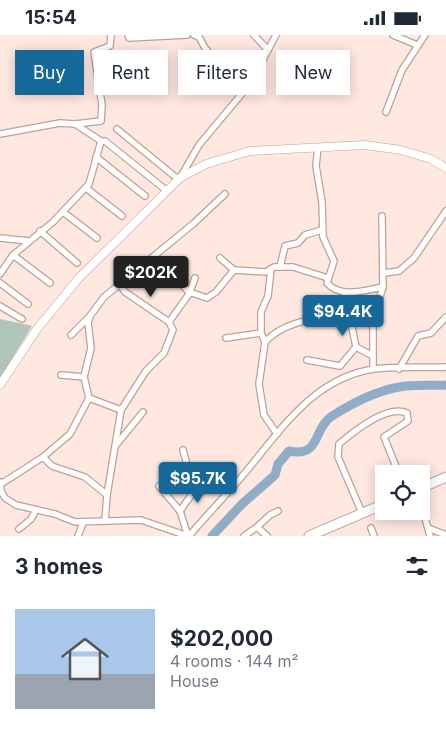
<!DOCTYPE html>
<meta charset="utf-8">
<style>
body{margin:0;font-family:Inter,sans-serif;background:#f6f6f7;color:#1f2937;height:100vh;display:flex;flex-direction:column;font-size:19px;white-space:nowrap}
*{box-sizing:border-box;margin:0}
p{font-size:16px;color:#747a83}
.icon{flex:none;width:28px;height:28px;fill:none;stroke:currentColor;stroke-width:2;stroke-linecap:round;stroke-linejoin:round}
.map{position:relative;height:501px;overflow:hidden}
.sheet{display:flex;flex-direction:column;background:#fff;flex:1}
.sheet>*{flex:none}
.banner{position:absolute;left:15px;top:15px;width:416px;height:45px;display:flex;gap:10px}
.buttons{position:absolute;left:375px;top:430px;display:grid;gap:10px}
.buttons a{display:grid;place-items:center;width:55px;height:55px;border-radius:0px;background:#fff;box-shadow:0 2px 12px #0003;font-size:25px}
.price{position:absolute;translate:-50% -42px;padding:0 11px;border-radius:5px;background:#17689a;color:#fff;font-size:16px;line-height:32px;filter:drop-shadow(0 1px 2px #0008)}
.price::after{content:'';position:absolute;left:50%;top:30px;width:15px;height:11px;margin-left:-8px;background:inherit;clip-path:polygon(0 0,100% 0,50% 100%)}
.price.selected{background:#222;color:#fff}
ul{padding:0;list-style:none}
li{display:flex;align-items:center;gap:15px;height:125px;padding:0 15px}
li span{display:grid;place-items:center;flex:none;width:140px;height:100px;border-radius:0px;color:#555}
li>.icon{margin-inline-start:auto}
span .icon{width:60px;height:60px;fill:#fffc;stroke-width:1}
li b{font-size:21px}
h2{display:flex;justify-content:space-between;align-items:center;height:60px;padding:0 15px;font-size:21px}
.tag{padding:0 18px;border-radius:0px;background:#fff;box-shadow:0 2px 12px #0003;font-size:18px;line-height:45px}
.tag.selected{background:#17689a;color:#fff}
.status{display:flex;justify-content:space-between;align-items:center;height:35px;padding:0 25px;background:#fff;direction:ltr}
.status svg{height:14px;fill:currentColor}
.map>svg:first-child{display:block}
.green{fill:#afc5b7}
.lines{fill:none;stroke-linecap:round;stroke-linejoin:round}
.river{stroke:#8fadc6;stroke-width:9}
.minor-casing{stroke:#c19f92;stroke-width:8}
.secondary-casing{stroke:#c19f92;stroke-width:9}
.primary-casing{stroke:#c19f92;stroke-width:11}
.minor{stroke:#fff;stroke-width:5.5}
.secondary{stroke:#fff;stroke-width:8}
.primary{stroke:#fff;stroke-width:9}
</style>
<div class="status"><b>15:54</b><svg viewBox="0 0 49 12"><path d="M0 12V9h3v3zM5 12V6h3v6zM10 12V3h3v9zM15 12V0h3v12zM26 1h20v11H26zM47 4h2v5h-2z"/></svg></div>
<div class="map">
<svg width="446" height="501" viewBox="0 0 446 501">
<rect width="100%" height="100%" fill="#fee8e0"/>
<path class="green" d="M0,284L32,291L0,343Z"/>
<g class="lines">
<path class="river" d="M212,501L242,469L275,440L278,429L289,416C321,423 313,393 332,381C351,369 376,356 399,352C414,349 431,351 446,350"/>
<g class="minor-casing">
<g id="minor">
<path d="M128,0L129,3L187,0"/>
<path d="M194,0L199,2L210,22L251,47"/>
<path d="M254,0L268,15"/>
<path d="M393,0L417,10"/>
<path d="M190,35L207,15"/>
<path d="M386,77L402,35L425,0"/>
<path d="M75,89L101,86L102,70L94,17L110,11L111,0"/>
<path d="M117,94L179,145"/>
<path d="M0,99L60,88L75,89L101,106"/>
<path d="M318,112L316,131L322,167L323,202L334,226L327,248C341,264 365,255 383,252"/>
<path d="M96,122L145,161"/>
<path d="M180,143L199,110L250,49L276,0"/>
<path d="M86,153L122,181"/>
<path d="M63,177L97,203"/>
<path d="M40,196L77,228"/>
<path d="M0,203L29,206"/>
<path d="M13,220L50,248"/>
<path d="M154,222L189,257L207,263L216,257L234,235L266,237L274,232H293L328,243"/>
<path d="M220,223L234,235"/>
<path d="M280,232L285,211L298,208L305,200L322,195"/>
<path d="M271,234L268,261L261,277V298L265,307L259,349L264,380L277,399"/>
<path d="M384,238L399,236L414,223L446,176"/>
<path d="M0,239L13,220L53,187L89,149L101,106H105L167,156"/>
<path d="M0,248L28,269"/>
<path d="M119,248L125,257L169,287"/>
<path d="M345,258L356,312L373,321"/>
<path d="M0,271L22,284"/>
<path d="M71,300L90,281"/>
<path d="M226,303L261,298"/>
<path d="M265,307C285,285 321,282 350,281"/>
<path d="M307,325L340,331L356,312"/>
<path d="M373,334V284L383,252L382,181"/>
<path d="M399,334L418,301L431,298L446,282"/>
<path d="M61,340L84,342"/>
<path d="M89,363L121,375"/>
<path d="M116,410L143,377"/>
<path d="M183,415L186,426V434L197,453"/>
<path d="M43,422L70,399L89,363L84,342L91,313L88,288L90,281L104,262L193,189L225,159"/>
<path d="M0,447L1,456L5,463L16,470L55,479L75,487L141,485L188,501"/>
<path d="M1,449L43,422L52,431L85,442L107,460L105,486"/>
<path d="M159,451L180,476L188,501"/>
<path d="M107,460L121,375L146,336L164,318L173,295L169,287L189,259L195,243"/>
<path d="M421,468L430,501"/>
<path d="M180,476L199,449"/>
<path d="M362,478L338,422L339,409C353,397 387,369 407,378L408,386L384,402L399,439"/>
<path d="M371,493L374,501"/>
<path d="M428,493L446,500"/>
<path d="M19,494L31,484L36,475"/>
<path d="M78,501L83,488"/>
<path d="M189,501C207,480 226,460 244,439C281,395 313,343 374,334C397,331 422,333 446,332"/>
<path d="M244,501L257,492"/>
<path d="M267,501L257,492L270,480L278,476"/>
</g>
</g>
<g class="secondary-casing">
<path id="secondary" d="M0,350L37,294L78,244L180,143L206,129L250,116L365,110L401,115L431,124L446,133"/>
</g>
<g class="primary-casing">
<g id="primary">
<path d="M421,453L446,442"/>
<path d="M309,501L384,469"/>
</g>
</g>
<use href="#minor" class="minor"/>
<use href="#secondary" class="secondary"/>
<use href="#primary" class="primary"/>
</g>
</svg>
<div class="buttons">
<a><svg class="icon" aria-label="locate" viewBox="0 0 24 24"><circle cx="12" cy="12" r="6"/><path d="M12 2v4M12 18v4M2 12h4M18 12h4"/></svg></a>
</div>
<b class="price selected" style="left:151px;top:263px">$202K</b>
<b class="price" style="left:343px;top:302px">$94.4K</b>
<b class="price" style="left:198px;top:469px">$95.7K</b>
<div class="banner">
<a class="tag selected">Buy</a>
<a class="tag">Rent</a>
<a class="tag">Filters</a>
<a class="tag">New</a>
</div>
</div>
<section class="sheet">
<h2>3 homes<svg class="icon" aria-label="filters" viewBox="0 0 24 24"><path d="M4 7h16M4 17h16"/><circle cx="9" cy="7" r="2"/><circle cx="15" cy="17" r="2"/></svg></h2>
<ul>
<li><span style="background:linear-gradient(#a9c7e8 65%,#9aa5b1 0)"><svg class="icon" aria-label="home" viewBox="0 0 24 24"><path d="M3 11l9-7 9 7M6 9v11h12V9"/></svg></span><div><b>$202,000</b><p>4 rooms · 144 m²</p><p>House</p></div></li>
</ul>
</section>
